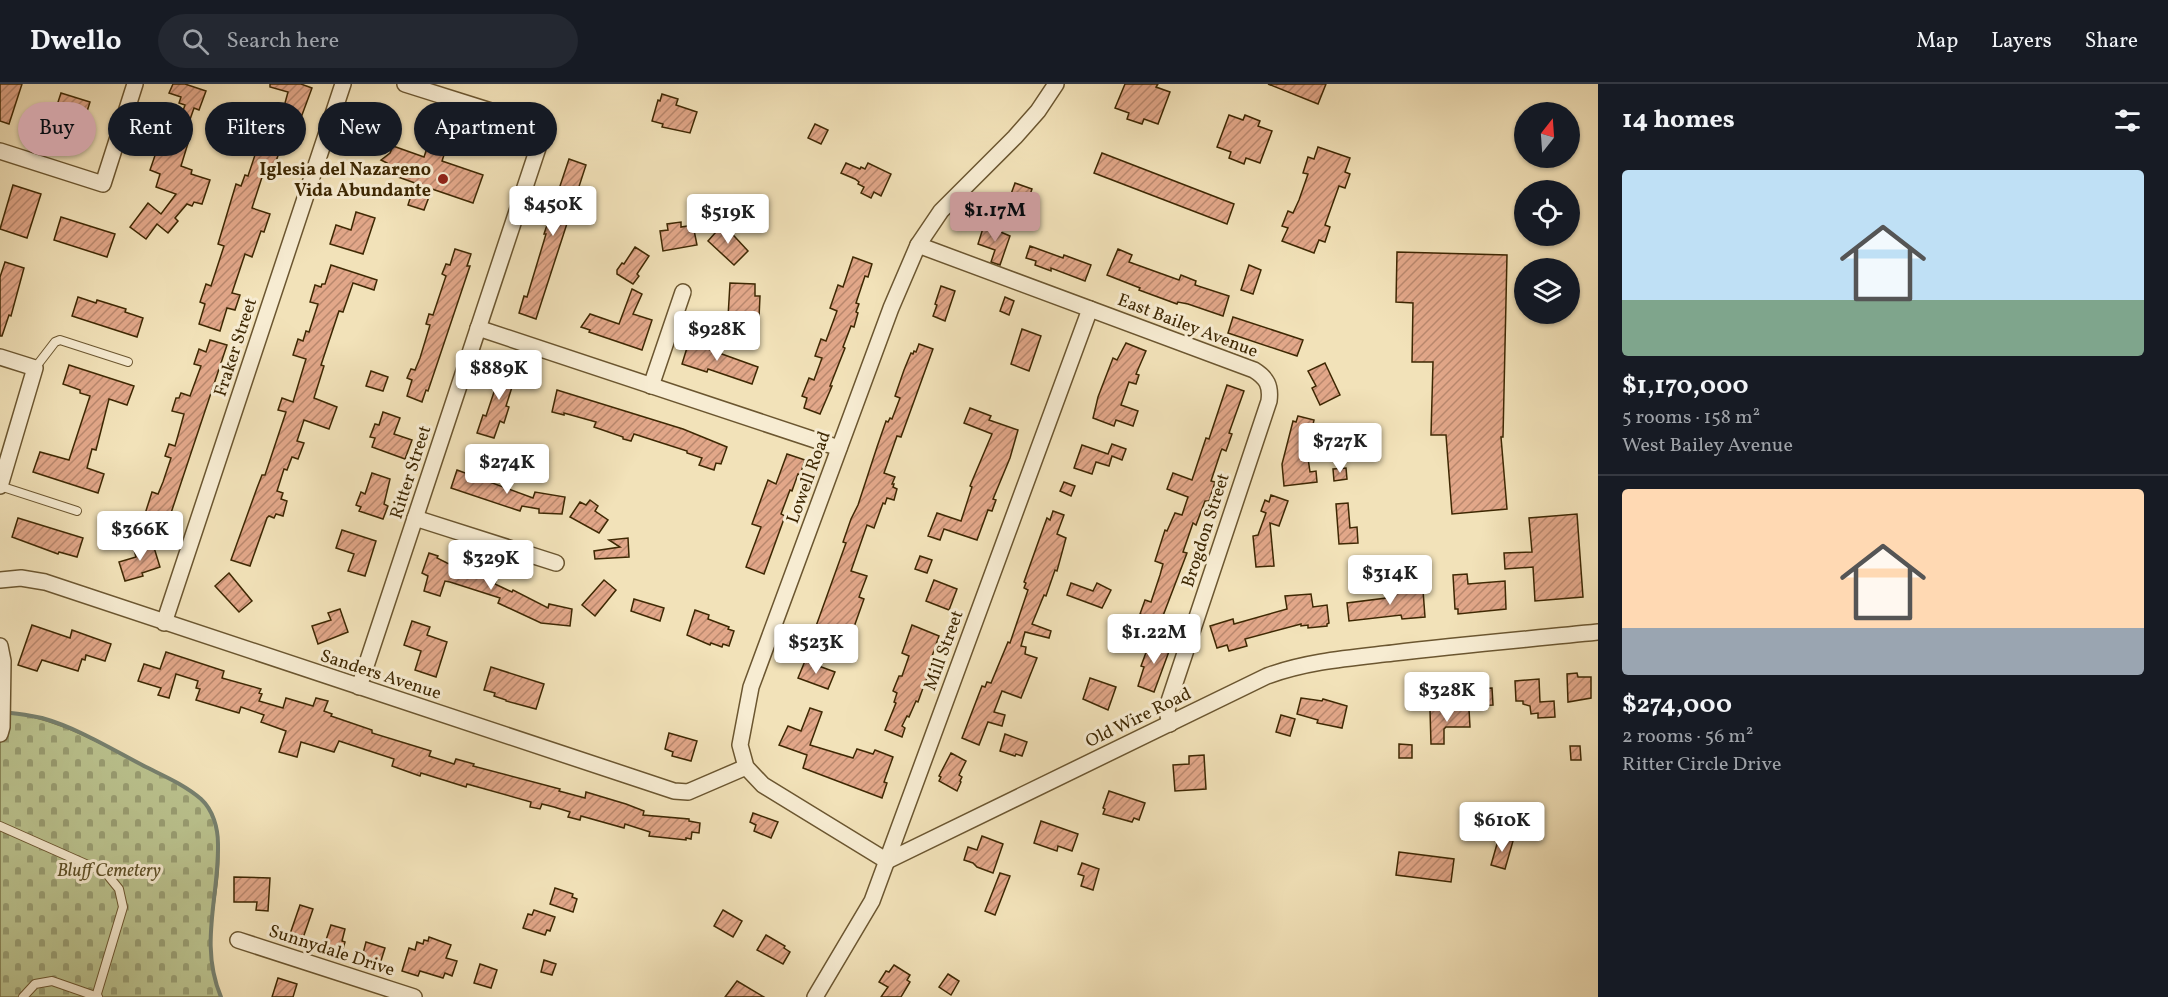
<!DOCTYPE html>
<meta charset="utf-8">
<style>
body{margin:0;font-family:Vollkorn,serif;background:#242831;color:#f1f3f6;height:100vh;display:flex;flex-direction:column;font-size:22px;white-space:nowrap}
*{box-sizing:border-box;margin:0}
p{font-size:20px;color:#9ea1a6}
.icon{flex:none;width:33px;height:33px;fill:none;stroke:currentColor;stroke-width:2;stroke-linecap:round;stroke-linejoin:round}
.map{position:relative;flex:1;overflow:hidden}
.sheet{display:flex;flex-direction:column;background:#171b24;width:570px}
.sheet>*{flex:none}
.guide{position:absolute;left:18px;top:18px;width:570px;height:54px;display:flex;gap:12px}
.needle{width:39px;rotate:17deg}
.buttons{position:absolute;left:1514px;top:18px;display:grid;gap:12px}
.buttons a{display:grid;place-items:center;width:66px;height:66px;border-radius:50%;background:#171b24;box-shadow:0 2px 4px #0004;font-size:30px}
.price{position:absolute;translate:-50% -51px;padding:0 14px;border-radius:6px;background:#fff;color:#222;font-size:20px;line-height:39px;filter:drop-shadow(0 2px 3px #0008)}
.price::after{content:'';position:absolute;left:50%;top:36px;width:18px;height:14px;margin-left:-9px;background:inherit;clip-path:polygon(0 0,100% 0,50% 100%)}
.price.current{background:#c59692;color:#111}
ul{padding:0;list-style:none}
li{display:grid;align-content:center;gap:12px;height:318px;padding:0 24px}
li+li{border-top:2px solid #363941}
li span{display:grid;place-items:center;height:186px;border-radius:6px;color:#555}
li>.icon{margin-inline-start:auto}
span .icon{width:108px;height:108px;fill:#fffc;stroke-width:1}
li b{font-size:26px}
h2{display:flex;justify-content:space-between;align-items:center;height:72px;padding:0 24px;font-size:26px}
.pill{padding:0 21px;border-radius:27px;background:#171b24;box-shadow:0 2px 4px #0004;font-size:21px;line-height:54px}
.pill.current{background:#c59692;color:#111}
header{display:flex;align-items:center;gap:36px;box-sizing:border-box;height:84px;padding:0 30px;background:#171b24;border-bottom:2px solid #363941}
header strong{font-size:28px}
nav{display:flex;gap:33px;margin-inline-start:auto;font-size:21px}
.search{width:420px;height:54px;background:#242831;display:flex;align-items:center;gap:15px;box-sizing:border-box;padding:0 21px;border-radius:33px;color:#9ea1a6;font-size:22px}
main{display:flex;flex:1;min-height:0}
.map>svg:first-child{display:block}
.cemetery{fill:url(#cemetery-stones);stroke:#7c7649;stroke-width:1.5}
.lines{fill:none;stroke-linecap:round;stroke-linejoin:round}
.stream{stroke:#77816f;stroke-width:4}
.building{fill:url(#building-hatch);stroke:#3e2803;stroke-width:1.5}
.lane-casing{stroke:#6b5630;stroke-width:10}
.street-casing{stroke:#6b5630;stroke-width:18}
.lane{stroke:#f7ecd2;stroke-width:8}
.street{stroke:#f7ecd2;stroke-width:15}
.poi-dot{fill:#8f2418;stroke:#f7ecd2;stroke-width:2}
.labels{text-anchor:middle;stroke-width:6;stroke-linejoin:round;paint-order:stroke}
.poi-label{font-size:18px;font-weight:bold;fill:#3e2803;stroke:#f7ecd2;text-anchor:end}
.street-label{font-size:18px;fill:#3e2803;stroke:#f7ecd2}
.park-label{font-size:18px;font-style:italic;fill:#5d4f26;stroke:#f7ecd2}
</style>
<header>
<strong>Dwello</strong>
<div class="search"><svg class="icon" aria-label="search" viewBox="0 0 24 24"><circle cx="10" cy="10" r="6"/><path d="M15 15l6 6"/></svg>Search here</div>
<nav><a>Map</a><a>Layers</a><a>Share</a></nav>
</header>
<main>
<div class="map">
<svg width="1598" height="913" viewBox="0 0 1598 913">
<defs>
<pattern id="cemetery-stones" width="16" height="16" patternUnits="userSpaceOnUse" patternTransform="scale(1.5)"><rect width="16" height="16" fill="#bbc38f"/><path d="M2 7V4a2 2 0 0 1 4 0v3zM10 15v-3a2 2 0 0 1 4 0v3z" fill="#999e73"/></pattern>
<pattern id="building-hatch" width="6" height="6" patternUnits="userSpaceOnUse" patternTransform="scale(1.5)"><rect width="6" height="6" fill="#e2a789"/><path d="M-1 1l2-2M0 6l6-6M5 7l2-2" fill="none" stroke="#b9886e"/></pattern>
</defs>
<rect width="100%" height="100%" fill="#f2e2b9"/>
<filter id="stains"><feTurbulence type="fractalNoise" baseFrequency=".00333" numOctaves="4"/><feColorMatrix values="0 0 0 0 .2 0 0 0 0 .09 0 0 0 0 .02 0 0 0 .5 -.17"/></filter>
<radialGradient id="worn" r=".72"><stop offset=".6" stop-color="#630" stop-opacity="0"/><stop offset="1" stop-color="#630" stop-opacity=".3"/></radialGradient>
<path class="cemetery" d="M2,628C54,632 97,658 142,681C161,691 184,700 201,715C212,725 216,741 218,756C224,812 196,854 221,913H0V650Z"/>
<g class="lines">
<path class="stream" d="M11,629C21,630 32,632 42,634C78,644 113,666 146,683C164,692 185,701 201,715C213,726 218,744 218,760C219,813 199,861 221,913"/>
</g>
<g class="building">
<path d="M0,0H22L9,40L0,37Z"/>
<path d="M173,0H185L206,7L199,26L194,24L187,44L192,46L181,82L192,86L191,90L210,96L202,120L194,118L192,122L187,120L175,134L178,137L168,149L157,140L146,155L130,143L148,119L161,130L176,110L156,103L160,90L150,86L160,57L154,55L158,41L171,45L173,40L178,41L185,21L179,19L181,13L169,9Z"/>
<path d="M270,0H301L312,4L289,66L281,63L273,86L265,84L252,124L270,130L264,148L261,147L252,173L245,170L232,209L240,211L235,226L227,224L220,247L199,240L205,220L200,218L206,200L211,202L224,162L218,160L236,100L241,102L245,91L248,92L265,41L276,44L285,19L288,8L270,3Z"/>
<path d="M1125,0H1158L1156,3L1170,8L1158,40L1144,35L1142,40L1127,35L1129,29L1115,24Z"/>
<path d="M1268,0H1326L1318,20Z"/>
<path d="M61,9L90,18L76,62L47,52Z"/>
<path d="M662,10L678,15L676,21L697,28L690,49L662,43L663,40L652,37L658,16L660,17Z"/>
<path d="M1229,31L1243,36L1245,31L1260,37L1258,42L1272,47L1260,79L1246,74L1244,80L1229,74L1231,68L1217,63Z"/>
<path d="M815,40L828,46L821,60L808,54Z"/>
<path d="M429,58H439L446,65L442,77L483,91L473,119L432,105L424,126L408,121L415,99L384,88L387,79L381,76L390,69L393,62L424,73Z"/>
<path d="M1318,63L1350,74L1345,88L1350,90L1345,104L1339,102L1325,141L1330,143L1325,158L1319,156L1314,169L1282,157L1288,144L1282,142L1288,127L1293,129L1299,116L1308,90L1303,89L1308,73L1314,75Z"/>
<path d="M1102,69L1234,120L1227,140L1094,89Z"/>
<path d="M569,75L586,81L536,235L519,229L524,212L527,213L546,150H544Z"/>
<path d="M846,79L860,85L861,83L865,85L868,79L891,90L881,112L874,108L871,114L861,109L864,103L858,100L859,98L855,95L841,89Z"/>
<path d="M1015,99L1032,105L1022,133L1005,127Z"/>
<path d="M13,101L41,110L27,154L0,145Z"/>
<path d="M356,128L375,134L363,170L330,160L336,141L351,146Z"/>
<path d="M61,133L115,150L107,173L54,156Z"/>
<path d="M681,138V143L693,141L697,161L663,167L660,147L668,146L667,140Z"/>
<path d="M723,140L748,167L734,181L708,157Z"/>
<path d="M984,141L1010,152L1000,181L991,178L995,166L978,160Z"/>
<path d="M1030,162L1063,174L1064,171L1091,181L1085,197L1051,184V187L1035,181L1036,177L1026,174Z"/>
<path d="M635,163L649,172L637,190L639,192L633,200L617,190V186L622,179L624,180Z"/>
<path d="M455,165L471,170L467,182H470L428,307L426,306L422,318L407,312L412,296L407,294L411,285L415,286L420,274L430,241L426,240L429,230L433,231L446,192L442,190L446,180L450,181Z"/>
<path d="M1118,165L1132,171L1129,178L1179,196L1181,191L1196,197L1195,201L1229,212L1223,232L1188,220L1178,218L1177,220L1139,206L1140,204L1107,191Z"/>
<path d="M1397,168L1507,171L1503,353H1501L1507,425L1452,430L1446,351H1431L1433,278H1412L1413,219L1396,218Z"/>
<path d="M853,173L872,180L868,193L865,192L856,219L859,220L856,228L858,229L854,243L851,242L843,263L845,264L830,302H832L820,330L804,324L807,314L802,312L809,294L814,296L822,274L815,272L821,255L826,257L837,227L830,224L838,201L843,203Z"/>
<path d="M5,178L24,184L11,232L9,231L2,252H0V193Z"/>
<path d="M331,181L377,196L374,206L353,199L343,228L339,227L321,281L324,282L314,314L337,323L329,345L304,336L297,357L304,359L298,375L292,373L287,386L284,385L277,407L283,409L281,415L287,417L283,432L276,430L274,434L269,432L267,434L250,482L231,476L257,404L262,391H265L286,328L278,326L282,314L293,318L306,275L293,271L298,255L303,257L306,247L309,248L318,220L310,218L315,201L321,203L322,200H325Z"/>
<path d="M1249,181L1261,186L1253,210L1241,206Z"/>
<path d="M730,199L755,200V212H760L759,234L728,233Z"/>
<path d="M941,202L955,207L945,237L933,232L937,221L935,220Z"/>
<path d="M632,205L642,210L633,230L652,236L642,266L589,248L590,246L581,243L590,230L619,240Z"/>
<path d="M78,213L96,219L97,216L126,225L125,228L143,234L137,253L72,232Z"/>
<path d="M1005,213L1014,217L1009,231L1000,227Z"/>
<path d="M1233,233L1303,256L1297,272L1228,249Z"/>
<path d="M1022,245L1041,252L1029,287L1011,280Z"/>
<path d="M690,254L710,260L708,265L758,283L752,300L708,285L707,288L682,280Z"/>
<path d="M210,256L227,261L167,441L144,433L152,408L158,410L163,398L171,374L165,372L169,360L175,362L181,341L184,330L172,327L176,314H179L181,309L190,312L201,282L194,280L199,265L206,268Z"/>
<path d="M1126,259L1146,267L1136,290L1139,291L1136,300L1129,298L1121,321L1138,327L1133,342L1116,336L1114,342L1093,334L1098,313L1113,274L1117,276Z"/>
<path d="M919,260L933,265L901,353L897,352L884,389L895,393L892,400H894L893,403L897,405L894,416L887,414L885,420L883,419L874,444L867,441L851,487L867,492L859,513L864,515L854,543L850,554L833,548L828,561L811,556L846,459L843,458L851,435L858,421L877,363L886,337L888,338L890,334L892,335L900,314L895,312L904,286L911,269L913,270L914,267L916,268Z"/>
<path d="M501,278L518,284L506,322L509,323L504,339L500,337L494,354L477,349L483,331L486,332L496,302L493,301Z"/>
<path d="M1325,279L1340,311L1320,321L1312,304L1316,302L1308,287Z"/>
<path d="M69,281L134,302L127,321L109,315L96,366L92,365L87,384L104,390L98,409L33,388L40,368L69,376L90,312L80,309V306L63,300Z"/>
<path d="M371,287L388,293L383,307L366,302Z"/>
<path d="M1227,301L1244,307L1229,349L1232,350L1226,367L1222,365L1221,367L1211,397L1215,398L1209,417H1205L1196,441L1193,439L1183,468L1187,469L1161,537L1140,530L1145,516L1151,518L1160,491L1163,480L1155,477L1165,446L1167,447L1175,429L1182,431L1188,413L1167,405L1173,389L1192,396L1206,354L1209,355Z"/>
<path d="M557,306L683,345L727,363L721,380L716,379L714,386L699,381L702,374L687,369V367L634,350L631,357L623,355V353L594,343L596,338L564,329V331L552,328Z"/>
<path d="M970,324L991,332L989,336L1018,346L1010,374L993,415L996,416L992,427L988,426L977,456L944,445L940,456L928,452L937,429L961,437L972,403L970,402L992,350L964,339Z"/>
<path d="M383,328L400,334L394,350L412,356L405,375L372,363L375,354L370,353L375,340L379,341Z"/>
<path d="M1298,332L1314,336L1307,367L1310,388L1316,387L1317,398L1284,402L1282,380L1293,337L1296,338Z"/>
<path d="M1112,360L1126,365L1122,376L1112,372L1109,382L1096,378L1092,390L1074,384L1082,361L1108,370Z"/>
<path d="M787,370L805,376L800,391L798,390L792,407L790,406L781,430L785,432L764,490L746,483L761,443L752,440L768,396L776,400Z"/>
<path d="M1346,384L1347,395L1334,397L1333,385Z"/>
<path d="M457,386L533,414L535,408L565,413L562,430L539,429V425L522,422L520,427L451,404Z"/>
<path d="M372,389L390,395L384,420L388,422L383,435L359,427L361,423L356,421L361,408L365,410Z"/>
<path d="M1064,398L1075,402L1071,412L1060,407Z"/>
<path d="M1271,411L1288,417L1279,442L1270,439L1274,482L1256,483L1253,452L1258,451L1266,429L1261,427L1265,416L1269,418Z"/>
<path d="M590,416L598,422L595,427L608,436L599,449L570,433L580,418L586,421Z"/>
<path d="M1348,419L1350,444L1357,443L1358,459L1339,460L1336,420Z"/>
<path d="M1053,427L1064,431L1057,450L1066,454L1057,487L1055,486L1046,512L1044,511L1032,540L1051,547L1049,554L1025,548L1021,562L1026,563L1025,570L1037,574L1021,614L1002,607L994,628L1005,631L1002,642L988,638L979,661L962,654L982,602L985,603L987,598L991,599L1008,558L1010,559L1028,506L1024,504L1026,499L1024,498L1044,442L1047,434L1050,436Z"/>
<path d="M1577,430L1583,513L1535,517L1533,483L1505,485L1504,469L1532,468L1529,434Z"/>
<path d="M18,434L83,454L77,473L59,468L58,470L12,453Z"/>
<path d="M342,446L376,457L365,492L348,487L354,470L336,464Z"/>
<path d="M628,454L629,473L595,475L594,467L620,463L609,456Z"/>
<path d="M152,457L160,483L142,489L143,492L125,497L119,478L136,473L133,462Z"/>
<path d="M429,469L438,472L437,474L447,479L474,488L475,485L486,489L485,490L497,494L495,500L512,508L513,506L548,524L549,520L572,525L570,542L541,539L498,519L500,514L450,498L445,497L440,512L424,507L428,492L422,489Z"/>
<path d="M920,472L932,476L927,489L915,485Z"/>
<path d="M229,489L252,517L239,528L215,502Z"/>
<path d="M1467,490L1468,500L1505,497L1506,525L1458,530V525H1455L1453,491Z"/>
<path d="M604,496L616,506L595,532L582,521Z"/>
<path d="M934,496L957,505L949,526L926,517Z"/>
<path d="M1406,498L1407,508L1423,506L1425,533L1402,535L1401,531L1349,537L1347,519L1394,513L1393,499Z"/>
<path d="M1071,499L1093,507L1097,499L1111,506L1102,524L1067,511Z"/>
<path d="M1311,510L1313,523L1327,521L1329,539L1327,540V542L1308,544V541L1301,542V540L1245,555L1247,562L1229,567L1227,561L1217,564L1210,542L1233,535L1234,540L1287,525L1285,512Z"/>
<path d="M634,515L664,524L660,537L631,527Z"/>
<path d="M340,525L348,548L318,560L312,542L331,536L328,529Z"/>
<path d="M695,526L709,531L708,535L729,543L728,545L734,547L729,562L723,560L722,563L711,559L710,561L687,551Z"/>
<path d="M412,537L430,543L427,551L447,558L436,593L415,586L421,567L404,561Z"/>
<path d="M32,541L70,554L72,546L111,560L105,577L86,571L85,576L82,575L78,587L42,576L37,587L18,581Z"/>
<path d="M912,541L939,552L928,584L931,585L923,604L918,618L916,617L909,633L907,632L902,642L905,644L902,653L885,646L896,619L894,618L897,609L893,607L899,592H902L909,572L902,569Z"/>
<path d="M1151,555L1171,562L1154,608L1138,602L1144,583L1141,582Z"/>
<path d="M166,568L224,587L222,594L261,605L259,609L262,610L259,617L283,624L286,614L313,622L316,614L328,617L324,627L332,630L331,632L372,646V649L431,667L429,672L454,680L456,675L474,680L473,682L560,705L559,707L585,714L586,708L626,720L644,727L643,731L689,735V737L700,739L699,749L692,748L691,755L686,754V756L649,752L650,748L625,740L624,744L581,732L580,736L568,733L570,728L554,723L542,720L540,725L530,723L531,718L467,700L466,703L421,689L420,692L392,682L394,675L339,657L334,668L301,658L297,673L279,668L286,647L261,638L264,631L241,623L239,629L196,616L200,605L196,604L198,597L176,590L169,614L158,611L161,604L138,597L144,580L160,585Z"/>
<path d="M805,577L835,588L828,605L798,594Z"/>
<path d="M491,583L544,600L536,625L506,617V616L494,612L495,609L484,606Z"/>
<path d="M1577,589L1578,593H1591V614L1568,618L1567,590Z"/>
<path d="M1090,594L1116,603L1108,626L1083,615Z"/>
<path d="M1539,595L1540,618L1554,617L1555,633L1538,634V629L1531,630L1530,622L1523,620V617H1516L1515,597Z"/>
<path d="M1492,604L1493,621L1463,622L1462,610L1469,609L1468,605Z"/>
<path d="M1301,614L1322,617L1323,615L1347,622L1342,644L1317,639L1318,636L1297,630Z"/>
<path d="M810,624L822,628L810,661L853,674L857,665L873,670L875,666L893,673L884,698L887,699L882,714L803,684L807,671L779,661L788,642L801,647Z"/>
<path d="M1469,625L1470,643H1446L1444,645V660H1431L1430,626Z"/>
<path d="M1281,631L1295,635L1290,652L1276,648Z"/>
<path d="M669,649L697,657L691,677L672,672L673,668L665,665Z"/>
<path d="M1005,650L1027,658L1022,672L1016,670L1015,672L1000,667Z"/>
<path d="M1399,660L1412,661V674H1399Z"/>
<path d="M1570,662H1580L1581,676H1571Z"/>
<path d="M951,669L966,677L959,691L962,693L960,697L961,698L957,707L939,697L941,693L939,692Z"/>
<path d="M1204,671L1206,705L1175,707L1173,681L1189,680V672Z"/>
<path d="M1109,707L1145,719L1139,736L1134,734L1132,738L1103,730L1105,725L1103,724Z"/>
<path d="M753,729L778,738L771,754L754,747L756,741L750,738Z"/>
<path d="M1041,737L1078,750L1072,767L1058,762L1057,767L1034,759Z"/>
<path d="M982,752L1003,760L993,789L977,783L973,779L964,776L968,763L977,766Z"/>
<path d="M1499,753L1513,757L1505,785L1491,781Z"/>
<path d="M1399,768L1454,775L1451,798L1396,791Z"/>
<path d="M1082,779L1099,785L1093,806L1081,802L1084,792L1078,790Z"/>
<path d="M1000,789L1010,792L995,831L985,827Z"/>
<path d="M234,793L270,794L268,827L256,826L257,818H234Z"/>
<path d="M555,804L573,810L572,813L577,815L573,828L550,820Z"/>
<path d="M300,821L313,825L303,854L290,850Z"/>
<path d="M534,826L555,833L550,847L547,846L545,851L523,844L528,830L532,831Z"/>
<path d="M723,826L742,837L733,853L714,842Z"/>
<path d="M331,841L345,845L342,857L345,858L342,868L324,862Z"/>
<path d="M766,851L785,862L784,864L790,868L783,880L757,866Z"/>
<path d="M429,853L451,861L446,874L457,877L452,892L445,889L443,894L420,887L418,892L402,887L409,864L415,866L417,858L423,860L424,856L428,857Z"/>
<path d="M366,858L385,864L380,880L362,873Z"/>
<path d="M544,876L556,880L552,891L541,888Z"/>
<path d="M480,880L497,886L491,904L474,899Z"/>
<path d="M894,881L910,891L907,896L910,898L901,913H881L888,903L879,898L886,887L889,888Z"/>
<path d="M948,890L959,897L951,911L939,903Z"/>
<path d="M278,894L297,900L293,913H272Z"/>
<path d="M737,897L764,913H725Z"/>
</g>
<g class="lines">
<g class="lane-casing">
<g id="lane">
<path d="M35,284L55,258L60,256L128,278"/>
<path d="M0,402L77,427"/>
<path d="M0,742L106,789L119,805L123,823L96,913"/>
<path d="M23,913L35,900L52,897L98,913"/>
</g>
</g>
<g class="street-casing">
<g id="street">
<path d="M0,67L103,100L135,0"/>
<path d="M918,161L1254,286C1267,294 1271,302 1269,317L1169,617L1167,627L1170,640"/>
<path d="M478,244L839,364"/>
<path d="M0,273L35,284L0,402"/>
<path d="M651,302L683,208"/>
<path d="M415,434L556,479"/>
<path d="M0,496L21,494L45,498L674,707L688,708L746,683"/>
<path d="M164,539L343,0"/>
<path d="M0,562L3,577L2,643L0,650"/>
<path d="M359,603L539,61L537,48L529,39L405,0"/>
<path d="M887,777L763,701L746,683L740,661L751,603L891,224L918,161L941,127L1015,53L1038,27L1056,0"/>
<path d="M887,777L1267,592C1308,577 1350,574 1393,569C1461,561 1530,555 1598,548"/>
<path d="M238,856L414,913"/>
<path d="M815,913L872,817L1090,225"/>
</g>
</g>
<use href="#lane" class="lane"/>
<use href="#street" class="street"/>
</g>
<circle class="poi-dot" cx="443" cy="95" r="6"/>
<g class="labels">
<g class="poi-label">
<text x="431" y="91">Iglesia del Nazareno<tspan x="431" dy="21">Vida Abundante</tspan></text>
</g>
<g class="street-label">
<text transform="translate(1188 241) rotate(21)" y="6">East Bailey Avenue</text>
<text transform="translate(235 263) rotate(-72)" y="6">Fraker Street</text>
<text transform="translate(410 388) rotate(-72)" y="6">Ritter Street</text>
<text transform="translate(808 393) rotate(-70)" y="6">Lowell Road</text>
<text transform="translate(1205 446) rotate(-72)" y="6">Brogdon Street</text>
<text transform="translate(943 566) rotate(-70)" y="6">Mill Street</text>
<text transform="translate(381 590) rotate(18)" y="6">Sanders Avenue</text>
<text transform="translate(1138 633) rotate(-26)" y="6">Old Wire Road</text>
<text transform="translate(332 866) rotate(18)" y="6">Sunnydale Drive</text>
</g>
<g class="park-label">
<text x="109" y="792">Bluff Cemetery</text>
</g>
</g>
<rect width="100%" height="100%" filter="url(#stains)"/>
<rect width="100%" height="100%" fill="url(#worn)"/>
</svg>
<div class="buttons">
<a><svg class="needle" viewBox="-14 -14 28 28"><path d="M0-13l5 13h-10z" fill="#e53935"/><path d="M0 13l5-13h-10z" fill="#9ea1a6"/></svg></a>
<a><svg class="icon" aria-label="locate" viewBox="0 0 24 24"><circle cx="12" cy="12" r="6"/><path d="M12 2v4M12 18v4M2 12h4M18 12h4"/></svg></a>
<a><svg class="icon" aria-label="layers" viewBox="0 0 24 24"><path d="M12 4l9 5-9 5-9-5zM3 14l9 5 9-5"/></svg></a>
</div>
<b class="price" style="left:553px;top:153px">$450K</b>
<b class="price current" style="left:995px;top:159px">$1.17M</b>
<b class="price" style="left:728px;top:161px">$519K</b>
<b class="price" style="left:717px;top:278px">$928K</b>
<b class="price" style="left:499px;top:317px">$889K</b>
<b class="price" style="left:1340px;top:390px">$727K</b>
<b class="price" style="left:507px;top:411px">$274K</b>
<b class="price" style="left:140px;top:478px">$366K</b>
<b class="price" style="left:491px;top:507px">$329K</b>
<b class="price" style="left:1390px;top:522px">$314K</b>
<b class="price" style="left:1154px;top:581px">$1.22M</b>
<b class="price" style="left:816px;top:591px">$523K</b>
<b class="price" style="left:1447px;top:639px">$328K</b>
<b class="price" style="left:1502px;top:769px">$610K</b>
<div class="guide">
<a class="pill current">Buy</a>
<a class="pill">Rent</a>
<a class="pill">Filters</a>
<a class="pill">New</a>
<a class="pill">Apartment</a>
</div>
</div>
<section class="sheet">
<h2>14 homes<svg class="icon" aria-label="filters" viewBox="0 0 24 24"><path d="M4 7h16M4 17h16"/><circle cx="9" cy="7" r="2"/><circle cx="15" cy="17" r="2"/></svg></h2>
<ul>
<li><span style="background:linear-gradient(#bfe0f5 70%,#7fa58c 0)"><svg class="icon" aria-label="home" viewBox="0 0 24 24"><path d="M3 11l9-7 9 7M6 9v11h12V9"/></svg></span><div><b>$1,170,000</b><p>5 rooms · 158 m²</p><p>West Bailey Avenue</p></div></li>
<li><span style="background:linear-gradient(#ffd9b3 75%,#9aa5b1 0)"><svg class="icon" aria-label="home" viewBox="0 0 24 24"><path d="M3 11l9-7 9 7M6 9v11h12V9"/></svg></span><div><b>$274,000</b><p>2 rooms · 56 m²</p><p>Ritter Circle Drive</p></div></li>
</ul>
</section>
</main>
